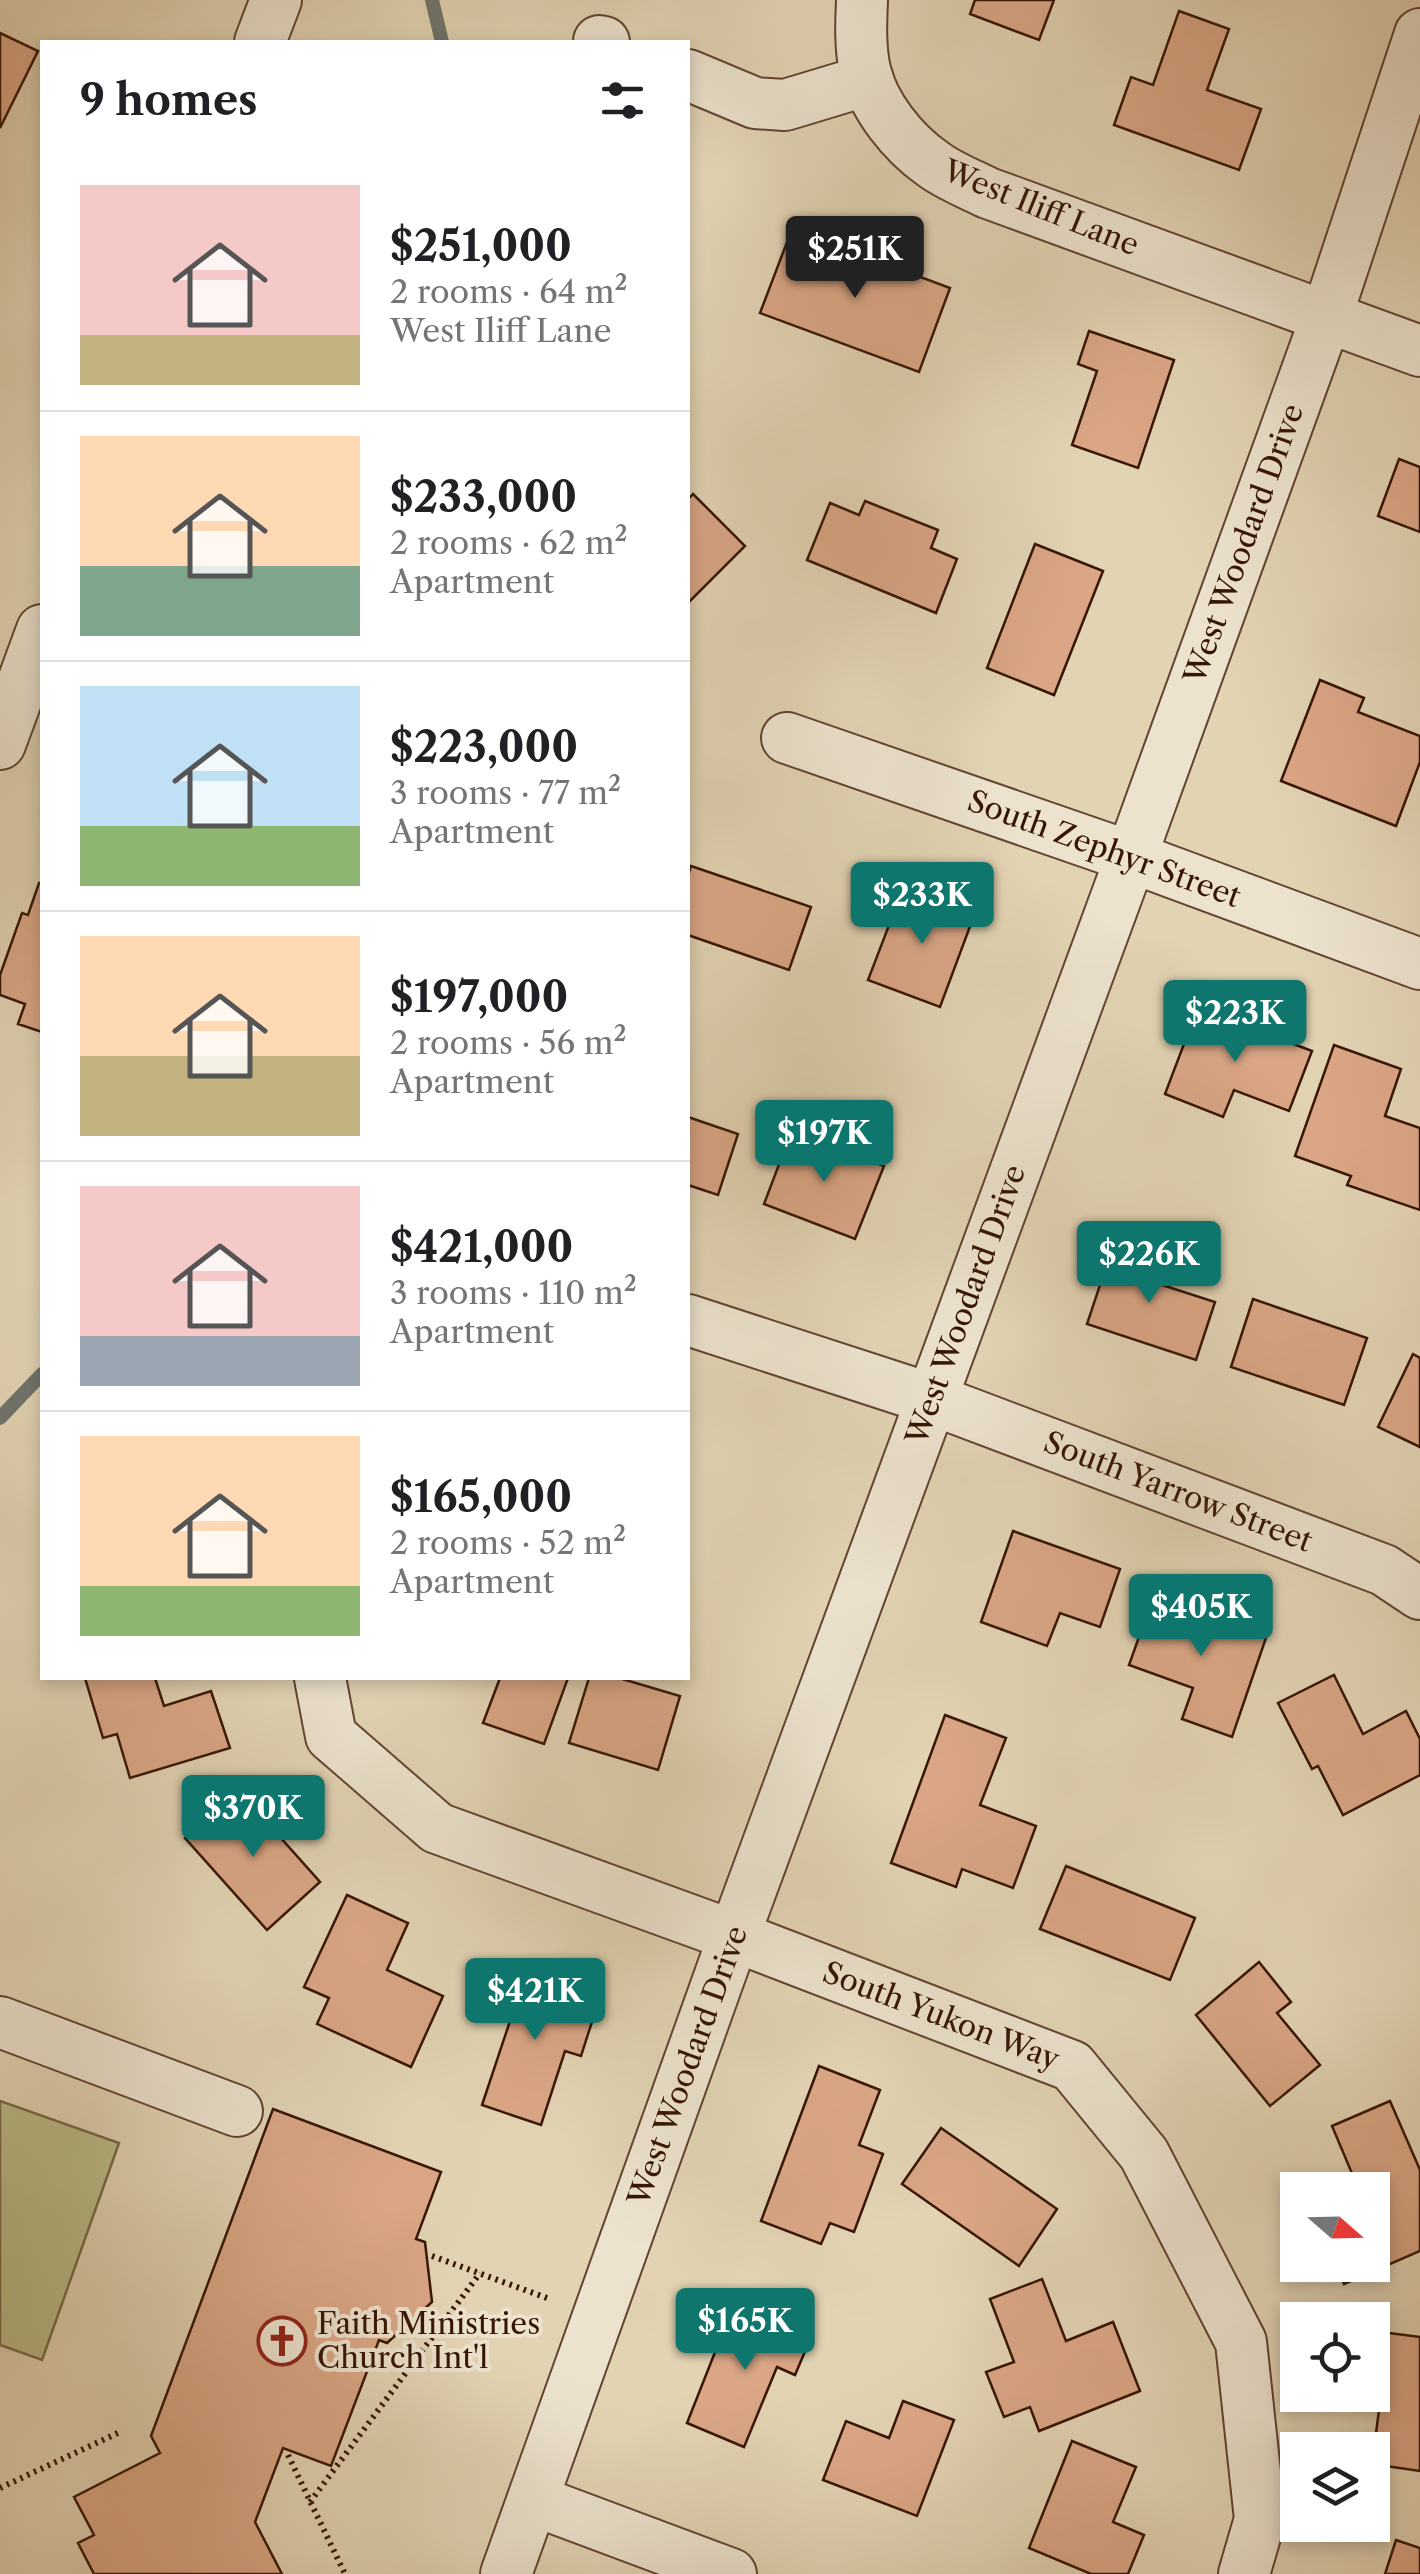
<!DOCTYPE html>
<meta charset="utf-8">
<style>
body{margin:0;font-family:"Libre Caslon Text",serif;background:#f2f2f2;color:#202124;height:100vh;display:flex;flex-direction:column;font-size:38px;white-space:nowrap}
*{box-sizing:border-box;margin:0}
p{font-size:32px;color:#757577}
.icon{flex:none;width:55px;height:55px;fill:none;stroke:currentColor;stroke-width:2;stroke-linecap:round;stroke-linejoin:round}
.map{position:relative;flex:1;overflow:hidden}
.sheet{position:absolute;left:40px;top:40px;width:650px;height:1640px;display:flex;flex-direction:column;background:#fff;border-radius:0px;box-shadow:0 5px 15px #0003}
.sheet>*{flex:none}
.needle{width:65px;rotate:110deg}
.fabs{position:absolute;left:1280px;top:2172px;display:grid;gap:20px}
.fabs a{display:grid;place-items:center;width:110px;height:110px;border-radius:0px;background:#fff;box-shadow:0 5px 15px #0003;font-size:50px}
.price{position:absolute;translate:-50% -85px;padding:0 22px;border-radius:10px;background:#0f766e;color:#fff;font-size:32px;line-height:65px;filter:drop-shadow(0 2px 5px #0008)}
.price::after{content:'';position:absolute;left:50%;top:60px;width:30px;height:22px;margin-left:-15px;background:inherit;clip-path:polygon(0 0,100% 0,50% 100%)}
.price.current{background:#222;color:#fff}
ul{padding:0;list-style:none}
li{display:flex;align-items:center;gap:30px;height:250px;padding:0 40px}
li+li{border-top:2px solid #e0e0e0}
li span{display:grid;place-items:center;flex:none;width:280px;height:200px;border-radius:0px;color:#555}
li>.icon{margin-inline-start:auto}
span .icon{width:120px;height:120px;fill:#fffc;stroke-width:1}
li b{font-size:42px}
h2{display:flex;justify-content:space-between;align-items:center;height:120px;padding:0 40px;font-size:42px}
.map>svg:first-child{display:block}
.green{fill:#b9bb88;stroke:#786846;stroke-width:2.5}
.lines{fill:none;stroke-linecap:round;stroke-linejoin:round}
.stream{stroke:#70766e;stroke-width:14}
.building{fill:#daa686;stroke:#371505;stroke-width:2.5}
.minor-casing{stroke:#624430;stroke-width:54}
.path{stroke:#371505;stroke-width:6;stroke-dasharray:2.5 5;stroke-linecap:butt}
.minor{stroke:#ece2ce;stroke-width:50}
.labels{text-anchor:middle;stroke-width:8;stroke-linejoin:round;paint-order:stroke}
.street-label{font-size:30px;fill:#371505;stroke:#ece2ce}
.poi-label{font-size:30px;fill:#371505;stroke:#ece2ce;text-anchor:start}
</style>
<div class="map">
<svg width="1420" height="2574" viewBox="0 0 1420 2574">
<rect width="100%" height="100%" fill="#e2d3b3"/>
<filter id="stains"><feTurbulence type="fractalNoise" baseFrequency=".002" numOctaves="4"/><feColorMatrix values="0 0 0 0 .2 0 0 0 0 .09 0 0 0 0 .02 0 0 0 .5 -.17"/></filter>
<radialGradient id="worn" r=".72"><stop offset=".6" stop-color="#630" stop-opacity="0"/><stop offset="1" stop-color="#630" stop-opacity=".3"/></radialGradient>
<path class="green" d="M0,2101L119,2143L42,2360L0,2345Z"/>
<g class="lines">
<g class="stream">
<path d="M432,0L442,42"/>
<path d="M0,1418L42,1374"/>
</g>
</g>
<g class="building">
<path d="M975,0H1054L1039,40L970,14Z"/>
<path d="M1179,11L1229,29L1207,90L1261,109L1239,170L1114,125L1131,77L1153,85Z"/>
<path d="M0,33L38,51L0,128Z"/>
<path d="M792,229L950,288L919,372L760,313Z"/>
<path d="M1089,331L1174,360L1138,468L1072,445L1097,371L1078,364Z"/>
<path d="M1399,459L1420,467V532L1378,516Z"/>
<path d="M693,494L745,546L688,603V499Z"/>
<path d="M865,501L938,530L931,548L957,559L936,613L807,560L830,503L859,515Z"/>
<path d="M1035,544L1103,571L1054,695L987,668Z"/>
<path d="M1320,680L1364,698L1358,712L1420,736V762L1396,826L1281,781Z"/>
<path d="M691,866L811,907L789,970L688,935V876Z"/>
<path d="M39,883L42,884V1032L18,1024L25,1004L0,995V975L22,913L28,915Z"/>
<path d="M904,886L975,913L940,1007L868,980Z"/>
<path d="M1198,1007L1312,1051L1289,1111L1234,1090L1223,1117L1165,1094Z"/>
<path d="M1334,1045L1401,1069L1385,1116L1420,1128V1210L1347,1185L1351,1176L1295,1156Z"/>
<path d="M688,1117L738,1134L718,1195L688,1185Z"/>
<path d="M792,1130L884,1166L855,1239L764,1204Z"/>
<path d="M1113,1246L1169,1265L1162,1285L1215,1302L1196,1360L1087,1324Z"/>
<path d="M1253,1299L1367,1338L1344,1405L1231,1367Z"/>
<path d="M1413,1354L1420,1358V1447L1378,1427Z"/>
<path d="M1013,1531L1120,1569L1100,1627L1060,1613L1047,1646L981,1622Z"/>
<path d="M1155,1592L1268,1632L1232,1737L1182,1719L1193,1688L1129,1665Z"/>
<path d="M1334,1675L1363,1734L1406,1711L1420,1739V1775L1343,1815L1318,1766L1312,1769L1278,1703Z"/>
<path d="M85,1678H155L164,1706L211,1691L230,1748L130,1778L117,1734L103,1738Z"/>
<path d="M500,1678H568L544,1744L483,1723Z"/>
<path d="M589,1678H619L680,1696L658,1770L569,1743Z"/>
<path d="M945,1715L1006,1738L980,1805L1036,1826L1013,1888L962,1869L956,1887L891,1863Z"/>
<path d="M238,1790L320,1882L267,1930L185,1838Z"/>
<path d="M1066,1866L1195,1918L1170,1980L1040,1929Z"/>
<path d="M347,1895L408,1923L387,1970L443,1996L411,2067L317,2024L329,1998L304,1987Z"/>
<path d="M1259,1962L1291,2002L1277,2013L1320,2065L1270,2106L1196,2015Z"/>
<path d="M504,1969L599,2000L581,2056L565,2051L541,2125L482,2105L512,2015L491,2008Z"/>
<path d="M819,2066L880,2090L859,2145L883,2154L854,2232L830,2223L821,2244L761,2221Z"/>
<path d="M1390,2101L1420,2170V2251L1344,2284L1336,2265H1372V2190H1359L1332,2126Z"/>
<path d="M273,2109L441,2172L416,2239L425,2242L432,2302L387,2343L379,2340L331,2466L283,2448L255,2522L282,2574H94L78,2543L94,2535L74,2497L160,2453L151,2436Z"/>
<path d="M941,2128L1057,2209L1019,2266L902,2184Z"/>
<path d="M1042,2279L1066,2341L1113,2322L1140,2391L1039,2431L1030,2407L1004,2417L986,2372L1014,2362L990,2299Z"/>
<path d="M734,2304L812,2335L795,2375L777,2367L744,2447L687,2423Z"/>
<path d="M1389,2333L1420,2337V2471L1372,2464Z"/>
<path d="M903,2401L954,2420L917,2516L823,2480L846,2421L889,2438Z"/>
<path d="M1072,2441L1136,2467L1113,2522L1144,2535L1128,2574H1091L1029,2548Z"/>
<path d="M1396,2540L1420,2548V2574H1385Z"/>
</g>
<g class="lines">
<g class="minor-casing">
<g id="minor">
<path d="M862,0C861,23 860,48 865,70C873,106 903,143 933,164C949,176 970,184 988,193L1420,351"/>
<path d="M599,41L604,42"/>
<path d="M260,42L276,0"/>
<path d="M688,75L755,103L785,105L868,80"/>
<path d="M787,738L1131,857L1420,964"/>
<path d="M0,744L42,630"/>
<path d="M688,1320L931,1399L1384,1570L1420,1594"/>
<path d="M320,1678L331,1736L437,1828L734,1936L1072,2066L1144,2154L1241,2342L1260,2519L1244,2574"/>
<path d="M0,2022L237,2111"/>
<path d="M533,2500L731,2574"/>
<path d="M506,2574L734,1936L1131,857L1326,318L1420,34"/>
</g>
</g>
<g class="path">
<path d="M432,2256L547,2298"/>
<path d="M288,2455L345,2574"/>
<path d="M0,2488L120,2432"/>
<path d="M310,2502L480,2273"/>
</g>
<use href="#minor" class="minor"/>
</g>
<defs>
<g id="church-ring" transform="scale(2.5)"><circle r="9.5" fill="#ece2ce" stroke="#8f2418" stroke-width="1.5"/><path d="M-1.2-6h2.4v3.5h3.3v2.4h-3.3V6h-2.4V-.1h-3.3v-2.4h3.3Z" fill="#8f2418"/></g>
</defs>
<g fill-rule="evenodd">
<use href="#church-ring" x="282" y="2341"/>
</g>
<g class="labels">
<g class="street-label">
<text transform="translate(1041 208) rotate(22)" y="10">West Iliff Lane</text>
<text transform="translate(1244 544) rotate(-70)" y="10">West Woodard Drive</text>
<text transform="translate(1104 849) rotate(20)" y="10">South Zephyr Street</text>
<text transform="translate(966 1305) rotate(-70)" y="10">West Woodard Drive</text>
<text transform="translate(1178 1492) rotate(21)" y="10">South Yarrow Street</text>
<text transform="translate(941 2016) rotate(21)" y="10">South Yukon Way</text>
<text transform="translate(688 2066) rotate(-70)" y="10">West Woodard Drive</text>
</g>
<g class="poi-label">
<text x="317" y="2334">Faith Ministries<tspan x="317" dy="34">Church Int'l</tspan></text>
</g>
</g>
<rect width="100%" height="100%" filter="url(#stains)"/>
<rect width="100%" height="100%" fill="url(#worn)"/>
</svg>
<div class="fabs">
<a><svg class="needle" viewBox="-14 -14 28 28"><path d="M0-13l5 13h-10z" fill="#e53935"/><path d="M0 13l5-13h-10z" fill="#757577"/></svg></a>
<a><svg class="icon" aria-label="locate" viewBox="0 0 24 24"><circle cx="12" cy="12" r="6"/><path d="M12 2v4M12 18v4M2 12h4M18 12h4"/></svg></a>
<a><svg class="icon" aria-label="layers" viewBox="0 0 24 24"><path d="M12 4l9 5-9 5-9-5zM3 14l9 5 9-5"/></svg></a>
</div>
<b class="price current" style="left:855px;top:301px">$251K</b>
<b class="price" style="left:922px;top:947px">$233K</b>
<b class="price" style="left:1235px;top:1065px">$223K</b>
<b class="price" style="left:824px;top:1185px">$197K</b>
<b class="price" style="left:1149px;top:1306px">$226K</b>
<b class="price" style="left:1201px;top:1659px">$405K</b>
<b class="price" style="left:253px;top:1860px">$370K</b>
<b class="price" style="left:535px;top:2043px">$421K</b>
<b class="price" style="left:745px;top:2373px">$165K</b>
<section class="sheet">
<h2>9 homes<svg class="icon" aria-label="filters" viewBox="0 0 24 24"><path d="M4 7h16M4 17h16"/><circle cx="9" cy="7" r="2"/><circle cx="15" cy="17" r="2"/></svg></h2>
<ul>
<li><span style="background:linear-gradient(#f6c9c9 75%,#c2b280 0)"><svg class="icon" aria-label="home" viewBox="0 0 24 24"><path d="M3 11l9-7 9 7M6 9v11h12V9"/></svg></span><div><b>$251,000</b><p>2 rooms · 64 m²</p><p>West Iliff Lane</p></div></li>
<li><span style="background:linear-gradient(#ffd9b3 65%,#7fa58c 0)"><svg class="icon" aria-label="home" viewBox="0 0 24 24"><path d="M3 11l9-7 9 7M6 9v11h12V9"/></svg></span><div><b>$233,000</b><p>2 rooms · 62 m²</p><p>Apartment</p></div></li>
<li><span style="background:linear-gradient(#bfe0f5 70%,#8fb573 0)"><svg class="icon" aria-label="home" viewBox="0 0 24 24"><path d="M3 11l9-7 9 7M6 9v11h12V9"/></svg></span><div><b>$223,000</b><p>3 rooms · 77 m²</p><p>Apartment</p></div></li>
<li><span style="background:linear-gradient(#ffd9b3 60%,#c2b280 0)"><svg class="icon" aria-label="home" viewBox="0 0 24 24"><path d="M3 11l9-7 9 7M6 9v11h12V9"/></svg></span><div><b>$197,000</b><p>2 rooms · 56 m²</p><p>Apartment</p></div></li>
<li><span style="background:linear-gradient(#f6c9c9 75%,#9aa5b1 0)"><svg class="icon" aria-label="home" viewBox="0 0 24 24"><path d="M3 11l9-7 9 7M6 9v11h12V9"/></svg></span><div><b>$421,000</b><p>3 rooms · 110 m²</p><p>Apartment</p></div></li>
<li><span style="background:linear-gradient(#ffd9b3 75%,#8fb573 0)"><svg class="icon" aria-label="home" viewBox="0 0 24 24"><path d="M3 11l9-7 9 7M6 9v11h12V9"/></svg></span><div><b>$165,000</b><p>2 rooms · 52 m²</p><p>Apartment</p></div></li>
</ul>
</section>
</div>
